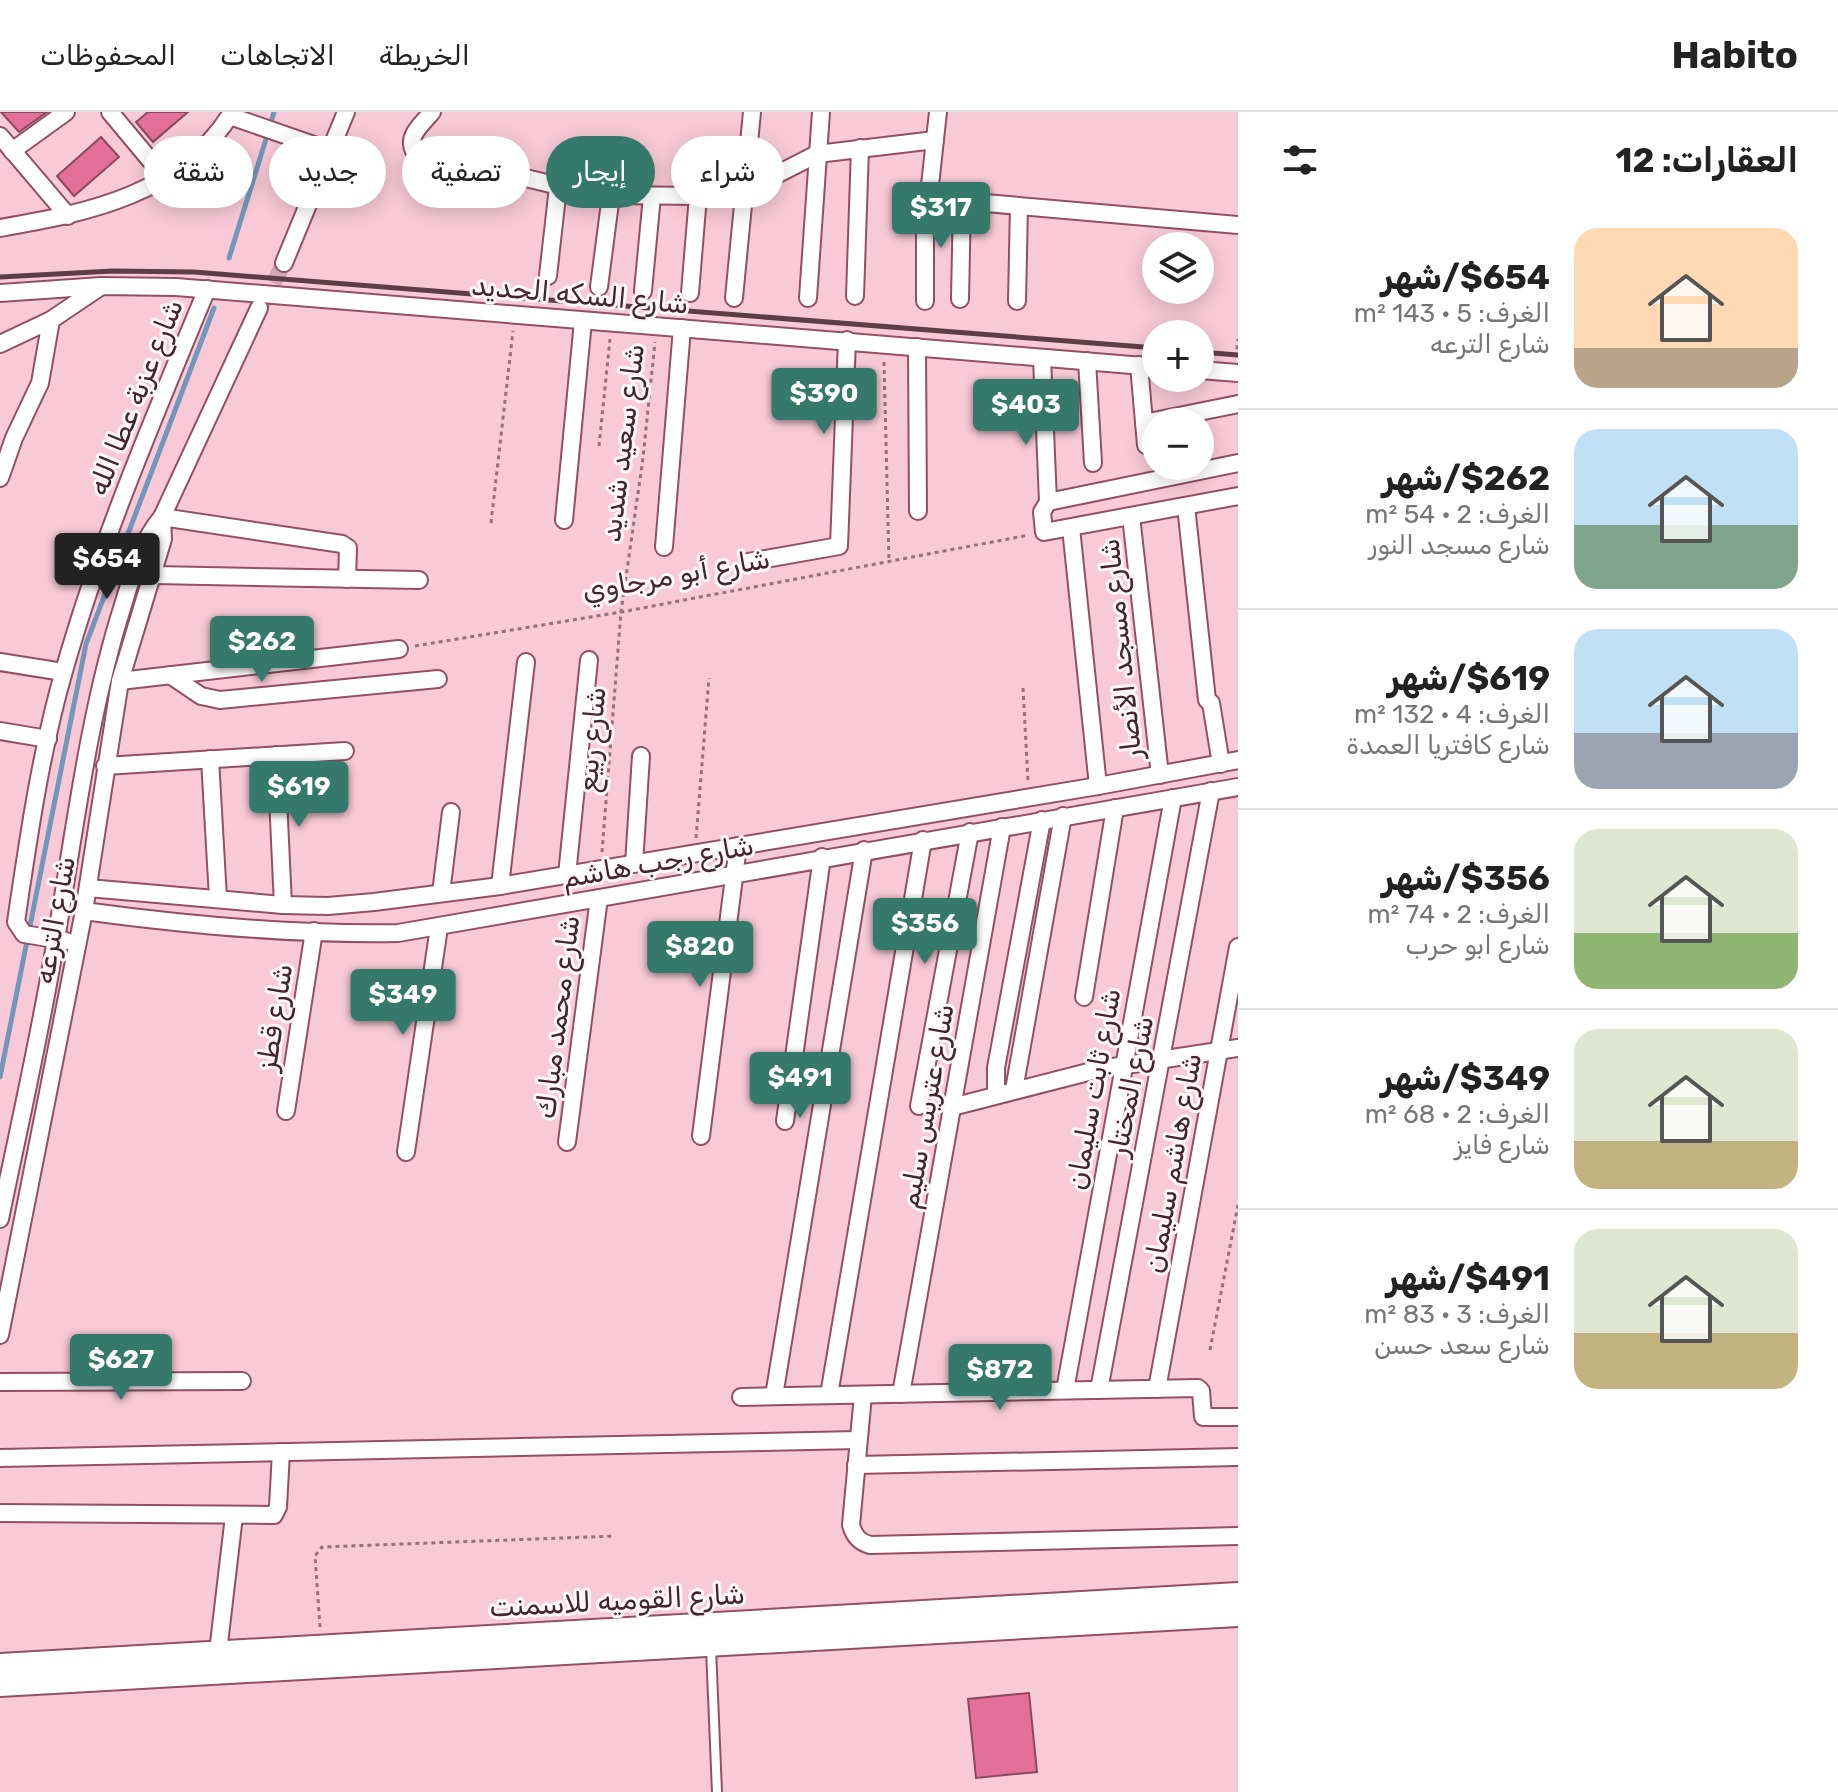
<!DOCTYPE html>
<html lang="ar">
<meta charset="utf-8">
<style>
body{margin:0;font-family:Rubik,"Noto Naskh Arabic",sans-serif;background:#f2f2f2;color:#222;direction:rtl;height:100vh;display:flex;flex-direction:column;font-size:30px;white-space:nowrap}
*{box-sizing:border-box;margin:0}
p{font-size:26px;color:#767676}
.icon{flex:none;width:44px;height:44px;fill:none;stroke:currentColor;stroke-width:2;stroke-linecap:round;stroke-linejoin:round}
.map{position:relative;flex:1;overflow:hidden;direction:ltr}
.sheet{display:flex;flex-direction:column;background:#fff;width:600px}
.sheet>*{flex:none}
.guide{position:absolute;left:24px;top:24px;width:760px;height:72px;direction:rtl;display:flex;gap:16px}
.fabs{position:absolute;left:1142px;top:120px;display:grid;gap:16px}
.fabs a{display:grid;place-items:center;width:72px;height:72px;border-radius:50%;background:#fff;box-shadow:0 4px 20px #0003;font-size:40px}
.price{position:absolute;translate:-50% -68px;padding:0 18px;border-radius:8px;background:#35796c;color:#fff;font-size:26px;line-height:52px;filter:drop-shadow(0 2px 4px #0008)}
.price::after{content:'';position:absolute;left:50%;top:48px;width:24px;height:18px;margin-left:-12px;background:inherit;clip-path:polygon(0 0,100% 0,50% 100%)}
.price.active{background:#222;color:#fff}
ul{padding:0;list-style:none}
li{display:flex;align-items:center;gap:24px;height:200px;padding:0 40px}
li+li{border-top:2px solid #e0e0e0}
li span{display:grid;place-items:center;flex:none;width:224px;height:160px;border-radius:24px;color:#555}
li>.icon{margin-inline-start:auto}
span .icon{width:96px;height:96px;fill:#fffc;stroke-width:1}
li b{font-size:34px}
h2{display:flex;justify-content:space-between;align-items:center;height:96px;padding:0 40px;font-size:34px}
.tag{padding:0 28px;border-radius:36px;background:#fff;box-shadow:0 4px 20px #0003;font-size:28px;line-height:72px}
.tag.active{background:#35796c;color:#fff}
header{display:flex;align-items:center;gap:48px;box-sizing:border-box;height:112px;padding:0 40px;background:#fff;border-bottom:2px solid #e0e0e0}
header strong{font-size:38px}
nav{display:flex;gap:44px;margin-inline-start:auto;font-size:28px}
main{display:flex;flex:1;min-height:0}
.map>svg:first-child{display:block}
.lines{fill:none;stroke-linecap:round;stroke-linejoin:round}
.stream{stroke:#7397b9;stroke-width:5}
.building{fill:#e46f98;stroke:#8a495f;stroke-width:2}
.minor-tunnel{stroke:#d4a9b5;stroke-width:16;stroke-dasharray:16 8;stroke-linecap:butt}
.service-casing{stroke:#915065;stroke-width:12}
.minor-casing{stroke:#915065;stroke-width:20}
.secondary-casing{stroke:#915065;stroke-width:28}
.path{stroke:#96717c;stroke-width:3;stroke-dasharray:4 4;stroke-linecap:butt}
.service{stroke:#fff;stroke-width:8}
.minor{stroke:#fff;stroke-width:16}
.secondary{stroke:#fff;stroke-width:24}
.rail{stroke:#5d3d47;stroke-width:5}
.labels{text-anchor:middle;stroke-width:6;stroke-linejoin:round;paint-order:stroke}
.street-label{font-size:28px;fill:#42252e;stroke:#fff7f9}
</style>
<header>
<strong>Habito</strong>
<nav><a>الخريطة</a><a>الاتجاهات</a><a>المحفوظات</a></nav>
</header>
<main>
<section class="sheet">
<h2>العقارات: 12<svg class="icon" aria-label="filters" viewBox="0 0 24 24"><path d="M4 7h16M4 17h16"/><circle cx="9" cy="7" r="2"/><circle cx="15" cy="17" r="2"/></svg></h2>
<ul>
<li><span style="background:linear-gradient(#ffd9b3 75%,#b9a48a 0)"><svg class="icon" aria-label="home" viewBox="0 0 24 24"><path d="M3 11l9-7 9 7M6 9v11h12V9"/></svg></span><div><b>$654/شهر</b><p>الغرف: 5 · 143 m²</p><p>شارع الترعه</p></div></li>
<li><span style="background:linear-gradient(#bfe0f5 60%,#7fa58c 0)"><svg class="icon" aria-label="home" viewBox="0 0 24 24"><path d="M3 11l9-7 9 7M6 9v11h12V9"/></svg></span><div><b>$262/شهر</b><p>الغرف: 2 · 54 m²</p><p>شارع مسجد النور</p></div></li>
<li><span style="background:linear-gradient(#bfe0f5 65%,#9aa5b1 0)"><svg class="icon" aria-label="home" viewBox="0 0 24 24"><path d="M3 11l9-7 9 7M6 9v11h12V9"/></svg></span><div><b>$619/شهر</b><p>الغرف: 4 · 132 m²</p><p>شارع كافتريا العمدة</p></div></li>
<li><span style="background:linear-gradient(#dfe7d0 65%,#8fb573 0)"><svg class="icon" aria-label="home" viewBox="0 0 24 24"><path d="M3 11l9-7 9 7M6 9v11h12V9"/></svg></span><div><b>$356/شهر</b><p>الغرف: 2 · 74 m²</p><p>شارع ابو حرب</p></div></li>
<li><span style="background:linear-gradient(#dfe7d0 70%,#c2b280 0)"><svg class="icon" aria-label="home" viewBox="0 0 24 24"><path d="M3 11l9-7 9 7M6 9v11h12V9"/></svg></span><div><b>$349/شهر</b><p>الغرف: 2 · 68 m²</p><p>شارع فايز</p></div></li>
<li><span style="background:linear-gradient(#dfe7d0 65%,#c2b280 0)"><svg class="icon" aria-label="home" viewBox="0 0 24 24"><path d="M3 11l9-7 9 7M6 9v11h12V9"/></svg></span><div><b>$491/شهر</b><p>الغرف: 3 · 83 m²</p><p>شارع سعد حسن</p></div></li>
</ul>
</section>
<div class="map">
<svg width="1238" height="1680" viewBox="0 0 1238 1680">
<rect width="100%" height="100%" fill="#f8cad7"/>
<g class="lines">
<g class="stream">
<path d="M272,7L274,0"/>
<path d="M229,146L266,27"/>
<path d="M0,965L86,532L214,196"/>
</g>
</g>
<g class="building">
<path d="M1,0H47L19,20Z"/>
<path d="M148,0H188L153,30L136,10Z"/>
<path d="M101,25L119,45L74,84L57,64Z"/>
<path d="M1029,1581L1037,1660L976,1666L968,1587Z"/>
</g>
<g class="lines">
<path class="minor-tunnel" d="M262,192L284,151"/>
<g class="service-casing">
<path id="service" d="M711,1536L717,1680"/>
</g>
<g class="minor-casing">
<g id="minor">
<path d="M110,0L165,66"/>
<path d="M432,0C423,11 406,24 414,39L584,80L611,83L698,84L727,81L766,68L817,42L935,28"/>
<path d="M230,4L331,39"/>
<path d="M0,24L68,104"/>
<path d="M12,39L66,0"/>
<path d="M928,86L1238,113"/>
<path d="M0,116C88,101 182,82 232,0"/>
<path d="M284,151L346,0"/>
<path d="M548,164L558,75"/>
<path d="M599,175L611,83"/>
<path d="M643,179L652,84"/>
<path d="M0,181L101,174L176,175L1156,255"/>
<path d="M690,181L698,84"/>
<path d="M855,184L860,36"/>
<path d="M734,186L752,0"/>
<path d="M808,186L821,0"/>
<path d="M960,187L962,89"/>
<path d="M925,189V119L938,0"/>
<path d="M1017,189L1019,94"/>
<path d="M0,232L51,208L100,175"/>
<path d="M917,235L918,399"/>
<path d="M1042,246L1048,390L1042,400L1044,420L1238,384"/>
<path d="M1087,249L1093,351"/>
<path d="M1139,253L1146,333"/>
<path d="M1200,258L1238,261"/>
<path d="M1144,311L1238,292"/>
<path d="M0,366L14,326L40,271L51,208"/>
<path d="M1048,390L1238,351"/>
<path d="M1186,394L1207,588L1211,591L1221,652"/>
<path d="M1131,404L1160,663"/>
<path d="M162,405L342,432L348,436L347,467"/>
<path d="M564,408L583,209"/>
<path d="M1071,416L1098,674"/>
<path d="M664,435L682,216"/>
<path d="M748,450L839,434L847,228"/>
<path d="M154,463L419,468"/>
<path d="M0,550L63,560"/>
<path d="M170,563L201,584L220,588L438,567"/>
<path d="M120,569L399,537"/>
<path d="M0,619L48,627"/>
<path d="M276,643L283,793"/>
<path d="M210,647L218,786"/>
<path d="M105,654L345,639"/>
<path d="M634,752L641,644"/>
<path d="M567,763L589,548"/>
<path d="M500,774L526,550"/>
<path d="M88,776L283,793L328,794L374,790L500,774L1098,674L1238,648"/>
<path d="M441,781L451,700"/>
<path d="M84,799C187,813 293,823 398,821L1238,675"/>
<path d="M66,829L24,822L16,810C28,728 41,638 64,559C101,428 155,303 207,177"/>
<path d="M1084,885L1115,696"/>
<path d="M1014,978L1063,704"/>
<path d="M996,982V956L1042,708"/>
<path d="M919,994L970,720"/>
<path d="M952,995L1100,957L1238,936"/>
<path d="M286,999L314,819"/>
<path d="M785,1009L822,745"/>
<path d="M701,1024L738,734"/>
<path d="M567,1030L599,786"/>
<path d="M406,1040L439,815"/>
<path d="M0,1107C18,1019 38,932 53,844C74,727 87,606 123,493C133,461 140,431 162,405L259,196"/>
<path d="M0,1223L84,799L120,569L163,427L162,405"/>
<path d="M0,1270L242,1269"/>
<path d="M1157,1277L1238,835"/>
<path d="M1065,1278L1173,686"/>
<path d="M1099,1278L1211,679"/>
<path d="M901,1282L1002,715"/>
<path d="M829,1283L923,728"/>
<path d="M863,1283L851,1413C854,1424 859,1430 870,1433L1238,1424"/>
<path d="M774,1284L864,738"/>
<path d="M741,1285L1198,1276L1201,1279L1203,1305H1238"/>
<path d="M0,1346L858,1328"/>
<path d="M856,1353L1238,1345"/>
<path d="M0,1401L274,1403L278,1395L281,1340"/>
<path d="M218,1540L234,1404"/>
</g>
</g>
<g class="secondary-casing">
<g id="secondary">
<path d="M0,1554L1238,1483"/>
<path d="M0,1572L1238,1502"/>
</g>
</g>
<g class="path">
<path d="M1236,245L1238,227"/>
<path d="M884,250L889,450"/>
<path d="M599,334L610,227"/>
<path d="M491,411L513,219"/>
<path d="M415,534L621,500L1029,423"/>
<path d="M1023,576L1028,669"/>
<path d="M696,726L709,566"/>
<path d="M602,740L621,500L643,346L655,230"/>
<path d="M1210,1238L1238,1093"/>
<path d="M320,1515L315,1444L322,1435L615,1424"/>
</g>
<use href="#service" class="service"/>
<use href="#minor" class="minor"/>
<use href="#secondary" class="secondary"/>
<g class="rail">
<path d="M0,165L113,159L194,160L1156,236"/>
<path d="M1200,240L1238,243"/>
</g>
</g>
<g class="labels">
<g class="street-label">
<text transform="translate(580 182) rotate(5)" y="10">شارع السكه الحديد</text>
<text transform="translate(135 285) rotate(-68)" y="10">شارع عزبة عطا الله</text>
<text transform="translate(622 331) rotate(-83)" y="10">شارع سعيد شديد</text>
<text transform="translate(676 462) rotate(-10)" y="10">شارع أبو مرجاوي</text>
<text transform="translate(1120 537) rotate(-96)" y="10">شارع مسجد الأنصار</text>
<text transform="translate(591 627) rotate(-85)" y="10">شارع ربيع</text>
<text transform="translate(658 749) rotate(-10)" y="10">شارع رجب هاشم</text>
<text transform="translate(54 808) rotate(-80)" y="10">شارع الترعه</text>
<text transform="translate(274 905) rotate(-81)" y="10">شارع قطز</text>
<text transform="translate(557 905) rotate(-83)" y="10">شارع محمد مبارك</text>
<text transform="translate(1130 974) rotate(-79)" y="10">شارع المختار</text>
<text transform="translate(1093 977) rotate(-80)" y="10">شارع ثابت سليمان</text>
<text transform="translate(926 994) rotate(-80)" y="10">شارع عتريس سليم</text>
<text transform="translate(1172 1051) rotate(-80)" y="10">شارع هاشم سليمان</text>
<text transform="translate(617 1488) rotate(-3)" y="10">شارع القوميه للاسمنت</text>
</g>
</g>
</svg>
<div class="fabs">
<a><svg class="icon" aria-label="layers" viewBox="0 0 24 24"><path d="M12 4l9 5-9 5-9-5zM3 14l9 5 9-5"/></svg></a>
<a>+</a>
<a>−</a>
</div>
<b class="price" style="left:941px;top:138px">$317</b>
<b class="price" style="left:824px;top:324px">$390</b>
<b class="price" style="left:1026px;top:335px">$403</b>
<b class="price active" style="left:107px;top:489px">$654</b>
<b class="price" style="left:262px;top:572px">$262</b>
<b class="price" style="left:299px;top:717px">$619</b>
<b class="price" style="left:925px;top:854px">$356</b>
<b class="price" style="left:700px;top:877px">$820</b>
<b class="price" style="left:403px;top:925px">$349</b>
<b class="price" style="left:800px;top:1008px">$491</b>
<b class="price" style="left:121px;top:1290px">$627</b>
<b class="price" style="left:1000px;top:1300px">$872</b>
<div class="guide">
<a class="tag">شراء</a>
<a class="tag active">إيجار</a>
<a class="tag">تصفية</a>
<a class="tag">جديد</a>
<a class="tag">شقة</a>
</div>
</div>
</main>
